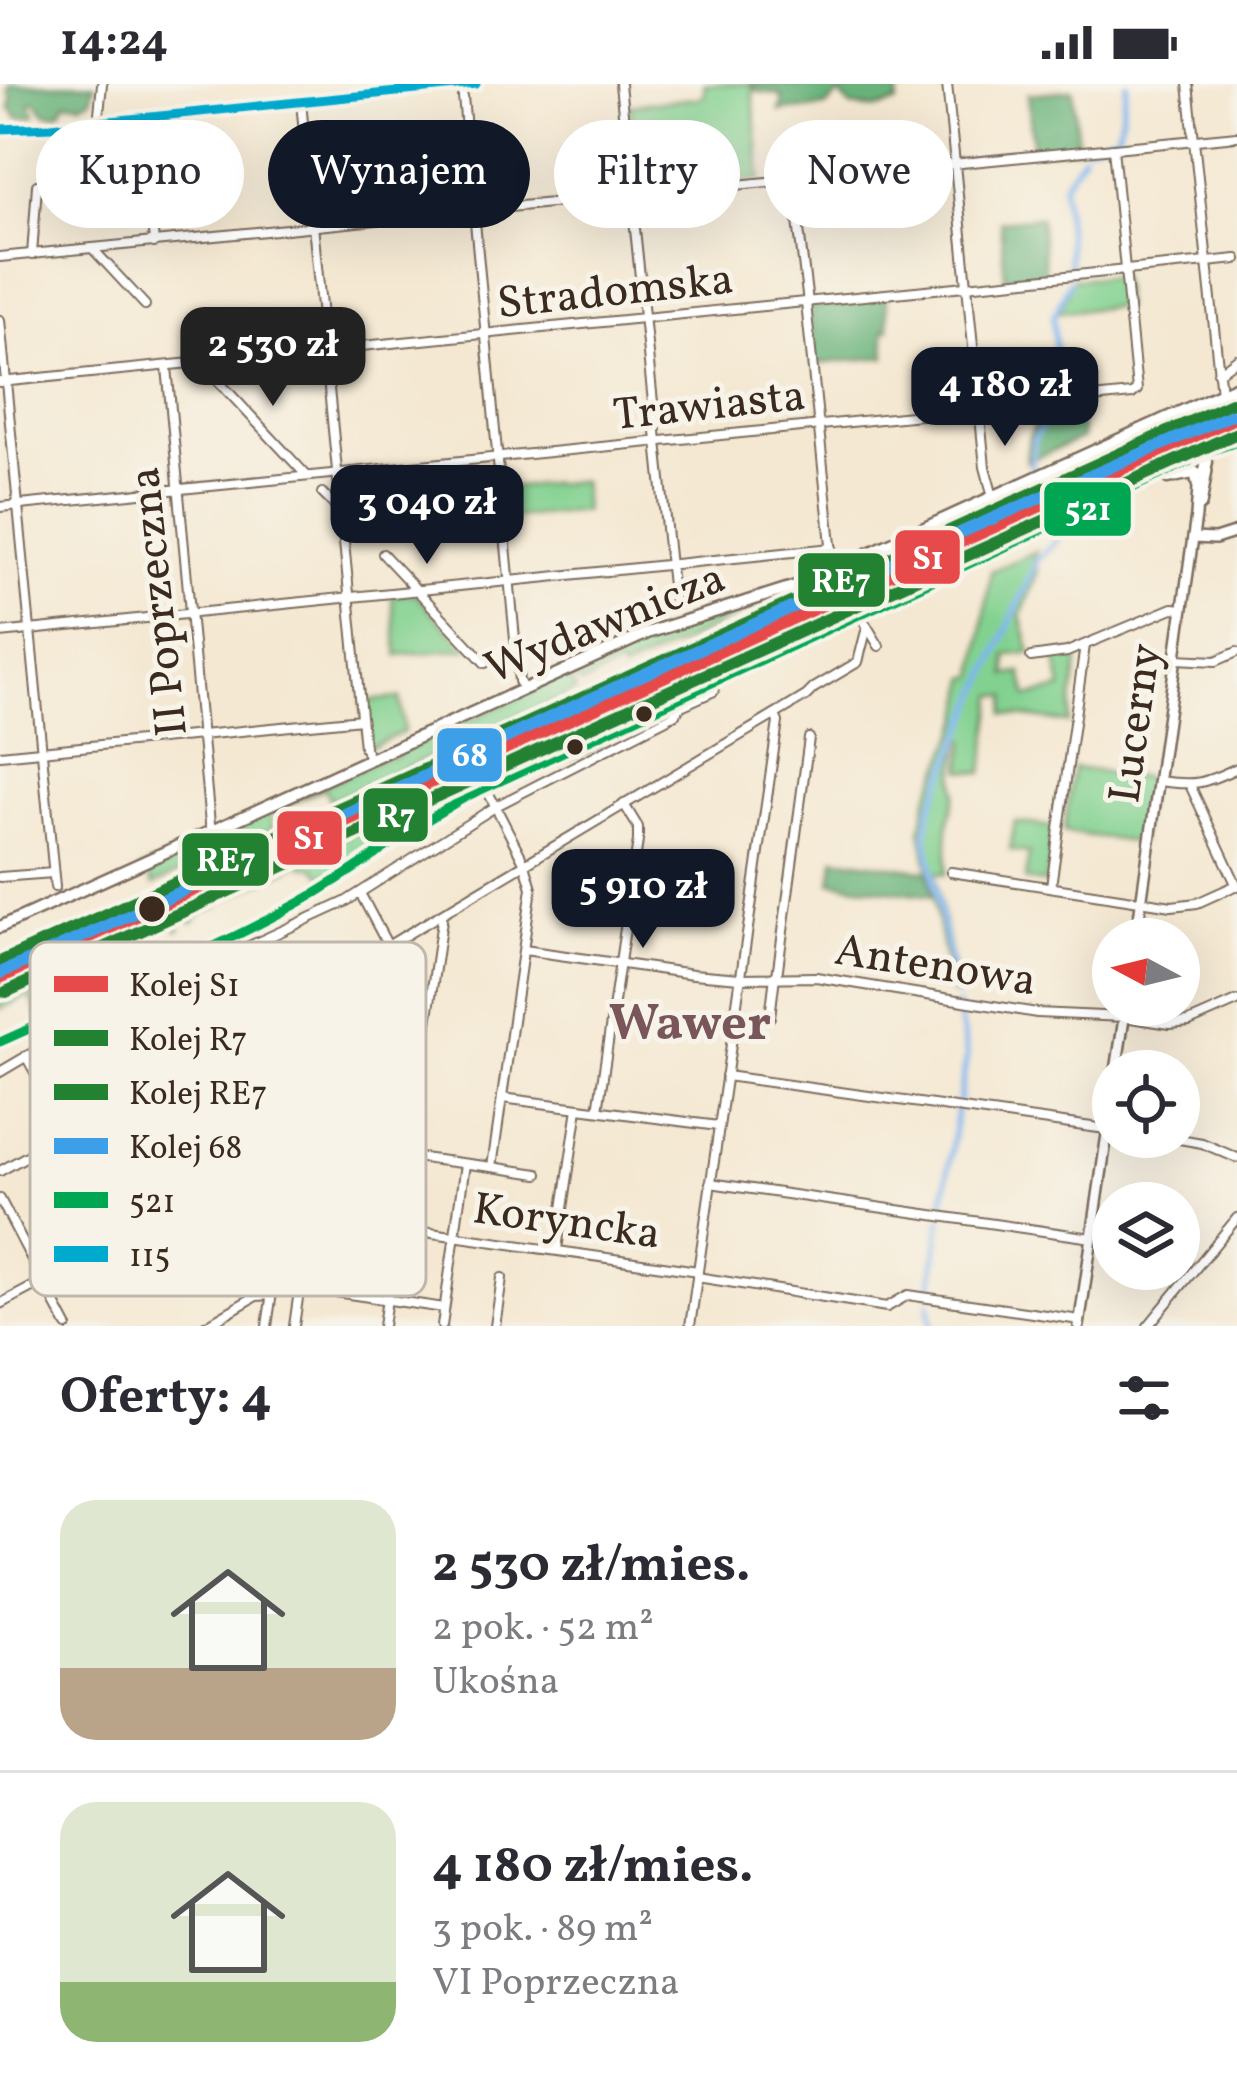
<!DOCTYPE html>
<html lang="pl">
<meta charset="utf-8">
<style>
body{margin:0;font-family:Vollkorn,serif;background:#f7f7f7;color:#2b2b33;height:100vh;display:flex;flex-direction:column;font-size:45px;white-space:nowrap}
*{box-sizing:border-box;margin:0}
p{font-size:39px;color:#7c7c81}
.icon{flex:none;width:66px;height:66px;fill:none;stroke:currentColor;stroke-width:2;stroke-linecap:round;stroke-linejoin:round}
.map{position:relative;height:1242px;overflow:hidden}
.details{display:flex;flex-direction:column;background:#fff;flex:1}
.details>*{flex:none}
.guide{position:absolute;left:36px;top:36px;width:1167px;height:108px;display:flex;gap:24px}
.needle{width:78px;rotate:277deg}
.tools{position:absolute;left:1092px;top:834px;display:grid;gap:24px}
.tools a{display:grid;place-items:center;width:108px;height:108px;border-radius:50%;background:#fff;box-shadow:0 12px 48px #0002;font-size:60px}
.price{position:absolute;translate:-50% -102px;padding:0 27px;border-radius:24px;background:#111827;color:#fff;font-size:39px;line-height:78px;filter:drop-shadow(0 3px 6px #0008)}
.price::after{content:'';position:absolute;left:50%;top:72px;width:36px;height:27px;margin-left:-18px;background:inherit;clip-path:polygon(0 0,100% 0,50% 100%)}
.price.current{background:#222;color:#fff}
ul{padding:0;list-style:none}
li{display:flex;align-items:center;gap:36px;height:300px;padding:0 60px}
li+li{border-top:3px solid #e1e1e2}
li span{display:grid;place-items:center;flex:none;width:336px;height:240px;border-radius:36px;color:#555}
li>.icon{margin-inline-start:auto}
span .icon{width:144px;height:144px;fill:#fffc;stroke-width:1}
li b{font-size:51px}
h2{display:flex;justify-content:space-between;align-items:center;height:144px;padding:0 60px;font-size:51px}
.tag{padding:0 42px;border-radius:54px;background:#fff;box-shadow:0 12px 48px #0002;font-size:42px;line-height:108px}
.tag.current{background:#111827;color:#fff}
.status{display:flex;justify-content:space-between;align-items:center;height:84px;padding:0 60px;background:#fff;direction:ltr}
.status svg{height:33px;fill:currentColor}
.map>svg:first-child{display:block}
.green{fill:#82d190;stroke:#5e7e57;stroke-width:3}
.forest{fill:#69b37a;stroke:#526e4c;stroke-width:3}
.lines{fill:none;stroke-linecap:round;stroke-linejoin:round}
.canal{stroke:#80b6ef;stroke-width:6}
.minor-casing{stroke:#7c6c5d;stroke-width:12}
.tertiary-casing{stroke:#7c6c5d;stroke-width:14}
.secondary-casing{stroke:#7c6c5d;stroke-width:15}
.minor{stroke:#fff;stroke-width:8}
.tertiary{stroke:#fff;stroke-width:9}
.secondary{stroke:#fff;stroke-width:10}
.rail-casing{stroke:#3b2a1e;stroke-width:8}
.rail{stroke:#f7f3e8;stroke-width:3;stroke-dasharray:9;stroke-linecap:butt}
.bus-1-casing{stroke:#f7f3e8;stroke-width:18}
.bus-2-casing{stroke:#f7f3e8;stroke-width:18}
.bus-1{stroke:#00a651;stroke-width:9}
.bus-2{stroke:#00a9ce;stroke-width:9}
.rail-1-casing{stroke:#f7f3e8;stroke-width:21}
.rail-2-casing{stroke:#f7f3e8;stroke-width:21}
.rail-3-casing{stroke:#f7f3e8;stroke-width:21}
.rail-4-casing{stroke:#f7f3e8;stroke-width:21}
.rail-1{stroke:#e74a4a;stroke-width:12}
.rail-2{stroke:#238132;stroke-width:12}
.rail-3{stroke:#238132;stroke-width:12}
.rail-4{stroke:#3e9fe9;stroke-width:12}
.bus-dot{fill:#3b2a1e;stroke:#f7f3e8;stroke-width:4.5}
.labels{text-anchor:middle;stroke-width:10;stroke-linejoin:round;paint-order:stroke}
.street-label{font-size:45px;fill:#3b2a1e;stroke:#f7f3e8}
.quarter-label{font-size:51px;font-weight:bold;fill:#795659;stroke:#f7f3e8}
.key{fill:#f7f3e8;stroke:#bfb7ab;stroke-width:3}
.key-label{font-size:33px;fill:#3b2a1e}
.line-badge{stroke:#f7f3e8;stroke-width:4.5}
.badge-label{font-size:33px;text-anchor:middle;font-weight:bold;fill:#fff}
</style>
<div class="status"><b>14:24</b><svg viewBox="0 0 49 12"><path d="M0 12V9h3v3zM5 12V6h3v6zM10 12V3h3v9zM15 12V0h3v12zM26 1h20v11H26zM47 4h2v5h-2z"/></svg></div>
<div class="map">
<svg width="1237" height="1242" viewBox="0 0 1237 1242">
<rect width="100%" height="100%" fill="#f7f3e8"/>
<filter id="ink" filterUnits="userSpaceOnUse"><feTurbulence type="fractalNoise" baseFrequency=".00833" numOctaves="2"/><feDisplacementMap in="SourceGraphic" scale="24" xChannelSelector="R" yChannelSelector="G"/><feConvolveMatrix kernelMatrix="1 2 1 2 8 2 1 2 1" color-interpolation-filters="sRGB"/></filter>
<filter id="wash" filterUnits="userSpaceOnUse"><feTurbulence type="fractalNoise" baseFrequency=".004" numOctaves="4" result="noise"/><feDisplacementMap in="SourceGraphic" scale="48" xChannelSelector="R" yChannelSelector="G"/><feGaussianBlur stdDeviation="2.7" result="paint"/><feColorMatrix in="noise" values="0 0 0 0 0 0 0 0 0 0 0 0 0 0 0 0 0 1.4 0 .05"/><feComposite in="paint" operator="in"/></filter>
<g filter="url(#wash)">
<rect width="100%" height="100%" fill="#f4e8d2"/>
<g class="green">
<path d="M704,0H752L761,95L639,106L630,21L697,14L705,11Z"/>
<path d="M1120,192L1124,222L1059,228L1073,195Z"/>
<path d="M1194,327L1174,339L1176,343L1029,406L764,526L758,528L755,524L622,587L619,582L582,600L575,596L573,588L667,546L793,509Z"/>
<path d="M1181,371L1182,376L1155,383L1124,397V400L1107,411L783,560L608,645L605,640L609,634L637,622L636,616L945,475Z"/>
<path d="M581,397L584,427L508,434L505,404Z"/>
<path d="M1036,467L1033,477L1038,487L1021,532L1031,569L1007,571V591L1022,589L1028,613L1062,605L1056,572L1068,570L1078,577L1069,639L1005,630L1008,612L995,611L983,689L962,686L966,656H962L955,690L956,709L948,741L946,790L935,789L958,910L951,909L921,746L927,716L962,634L968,594L976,592L991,487Z"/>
<path d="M415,510L467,565L398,571L392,512Z"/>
<path d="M568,591L576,607L338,714L330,716L324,704L288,721L289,717L388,672L391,674L397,672V669Z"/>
<path d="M400,614L404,648L367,664L362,617Z"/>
<path d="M589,637L592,642L586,650L527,678L526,676L483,695L484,698L472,704L470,701L391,747L370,755L369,761L372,764L329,791L323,792L315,783H304L301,779L218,819L219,822L201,828L192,839L187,833L177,838L180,845L177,846L175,839L317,770L316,766L442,704Z"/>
<path d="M1073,684L1148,694L1139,759L1064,748Z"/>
<path d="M280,722L284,723L269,730L274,744L153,801L146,785L139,786Z"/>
<path d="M1015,738L1051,743L1054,746L1046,796L1043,799L1025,796L1029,769L1010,766Z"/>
<path d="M101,867L102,877L55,899L65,922L39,933L29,911L0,925V909Z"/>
</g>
<g class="forest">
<path d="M10,0H95L91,15L82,19L66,18L61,27L55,30L45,29L38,20L32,17L30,21L35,28L34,32L18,34L10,23L12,14L8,8Z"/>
<path d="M752,0H900L897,19L877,25L850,22L840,10L826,23L780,27L783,16L780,11C770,6 756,13 752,0Z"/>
<path d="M1073,6L1078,64L1033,68L1028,10Z"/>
<path d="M1040,133L1045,191L1005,194L1000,137Z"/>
<path d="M886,214L889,245L884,246L886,273L814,280L810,223Z"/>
<path d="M1079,319L1082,354L1026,378L1029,353L1041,330L1040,323Z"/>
<path d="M835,774L928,787L933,812L831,798Z"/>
</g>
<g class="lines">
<g class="canal">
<path d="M1086,62L1118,50L1127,0"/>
<path d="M1070,188L1063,101L1083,71"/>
<path d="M1059,313L1053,234L1070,197"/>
<path d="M1032,375L1034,354L1054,322"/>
<path d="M1032,389V380"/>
<path d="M1049,428L1052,435"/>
<path d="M956,911L926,752L930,725L1037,476L1056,457L1059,451L1056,444"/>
<path d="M957,922L967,971L959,1018"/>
<path d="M942,1128L957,1026"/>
<path d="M930,1210L941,1136"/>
<path d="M929,1220L931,1242"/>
</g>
</g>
</g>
<g filter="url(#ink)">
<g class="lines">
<g class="minor-casing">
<g id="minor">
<path d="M620,0L674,521"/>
<path d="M947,0L985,383L993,413"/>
<path d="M1188,0L1221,309"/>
<path d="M463,13L519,597L523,605"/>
<path d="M301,18L364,663L370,676"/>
<path d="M143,34L154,159"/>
<path d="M98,39L102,0"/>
<path d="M793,96L808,219"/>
<path d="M93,165L145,221"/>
<path d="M32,171L37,101"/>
<path d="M0,173L1237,52"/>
<path d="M806,219L832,470L837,484"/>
<path d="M0,236L55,803"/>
<path d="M167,283L210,740L213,746"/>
<path d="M207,285L307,392"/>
<path d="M1218,289L1237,275"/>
<path d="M0,298L1237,175"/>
<path d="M322,409L341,428"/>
<path d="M0,423L1132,310L1137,306L1113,64"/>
<path d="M383,470L485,579"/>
<path d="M859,529L879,562"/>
<path d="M0,549L832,464"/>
<path d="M1031,573L1067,568L1173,524L1183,525"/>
<path d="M1176,575L1216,577L1237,568"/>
<path d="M0,671L361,635"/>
<path d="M1159,697C1195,702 1203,700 1237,684"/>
<path d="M1190,701L1237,802"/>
<path d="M951,788L1172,822L1197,819L1237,801"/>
<path d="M0,793L53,789"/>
<path d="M1051,802L1085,561"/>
<path d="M360,809L387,860"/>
<path d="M524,866L693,890L740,894L816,893L1037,929L1124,933L1170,940L1189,938L1237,917"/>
<path d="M230,871L266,934"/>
<path d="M777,892L809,654"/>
<path d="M124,917L165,995"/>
<path d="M770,933L775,892"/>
<path d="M26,972L68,1049"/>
<path d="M0,988L88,936L345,818L498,721L674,631L681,622L714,607"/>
<path d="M726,992L1113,1046"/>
<path d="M502,1014L718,1042"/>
<path d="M598,1026L638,757V743L624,720"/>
<path d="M1168,1053L1202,1059L1237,1074"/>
<path d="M492,1083L538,1090"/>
<path d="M0,1087L165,995L806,612L814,604L858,578L867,543"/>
<path d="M710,1099L1092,1154"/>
<path d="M0,1115L67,1242"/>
<path d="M284,1128L698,1187"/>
<path d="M557,1165L578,1024"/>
<path d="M697,1193L887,1223L908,1211L1080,1236"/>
<path d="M274,1199L444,1224"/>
<path d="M0,1220L305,1059L492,1083L532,804L525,780L486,704"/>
<path d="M205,1242L256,1212L272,1211"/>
<path d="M267,1242L314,926L311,907"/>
<path d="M294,1242L345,887"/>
<path d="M383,1242L442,836L440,831"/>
<path d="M442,1242L465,1080"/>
<path d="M495,1242L502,1194"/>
<path d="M690,1242L778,638L775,631"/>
<path d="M1148,1242L1237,1134"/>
</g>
</g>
<g class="tertiary-casing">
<g id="tertiary">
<path d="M0,45L51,43L476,0"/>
<path d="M1201,421L1207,386"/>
<path d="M1193,454L1215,455L1237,448"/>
<path d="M1136,855L1196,432L1198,404L1195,390"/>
<path d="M1116,987L1126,921"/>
<path d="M1079,1242L1113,1009"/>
</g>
</g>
<g class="secondary-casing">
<g id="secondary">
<path d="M1189,384L1197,390L1204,389L1207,378L1201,372"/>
<path d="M1168,394L1193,389"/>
<path d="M0,843L650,548L799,501L1237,302"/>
<path d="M0,958C99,912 202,872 298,820C349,792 393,754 444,725C508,689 578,668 641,631L1189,378L1194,373L1237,358"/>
</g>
</g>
<use href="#minor" class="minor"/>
<use href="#tertiary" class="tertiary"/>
<use href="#secondary" class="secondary"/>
<g class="rail-casing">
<path id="rail" d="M0,883L963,448"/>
</g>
<use href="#rail" class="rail"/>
<g class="bus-1-casing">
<path id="bus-1" d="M0,958C99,913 200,873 295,821C355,789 408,744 468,712L1189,378L1194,373L1237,358"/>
</g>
<g class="bus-2-casing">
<path id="bus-2" d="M0,45L51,43L476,0"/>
</g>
<use href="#bus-1" class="bus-1"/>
<use href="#bus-2" class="bus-2"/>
<g class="rail-1-casing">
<path id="rail-1" d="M0,894L1237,333"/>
</g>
<g class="rail-2-casing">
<path id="rail-2" d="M6,908L1237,349"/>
</g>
<g class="rail-3-casing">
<path id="rail-3" d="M0,878L1231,319"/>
</g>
<g class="rail-4-casing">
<path id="rail-4" d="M0,889C172,815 340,731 510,652C749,541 989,435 1231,331"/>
</g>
<use href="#rail-1" class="rail-1"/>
<use href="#rail-2" class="rail-2"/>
<use href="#rail-3" class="rail-3"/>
<use href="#rail-4" class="rail-4"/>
</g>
</g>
<g class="bus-dot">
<circle cx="644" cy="630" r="10"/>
<circle cx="575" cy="663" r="10"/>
<circle cx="152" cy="825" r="15"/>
</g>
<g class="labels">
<g class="street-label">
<text transform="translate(615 205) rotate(-6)" y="16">Stradomska</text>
<text transform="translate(709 319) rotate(-6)" y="16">Trawiasta</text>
<text transform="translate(156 518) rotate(-96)" y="16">II Poprzeczna</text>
<text transform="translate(604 537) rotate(-22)" y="16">Wydawnicza</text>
<text transform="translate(1133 639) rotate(-82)" y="16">Lucerny</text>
<text transform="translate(936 879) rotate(9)" y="16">Antenowa</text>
<text transform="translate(567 1135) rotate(8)" y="16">Koryncka</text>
</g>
<g class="quarter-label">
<text x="690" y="955">Wawer</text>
</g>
</g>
<rect x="30" y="858" width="396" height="354" rx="18" class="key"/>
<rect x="54" y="892" width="54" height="16" fill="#e74a4a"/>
<rect x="54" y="946" width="54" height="16" fill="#238132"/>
<rect x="54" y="1000" width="54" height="16" fill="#238132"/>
<rect x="54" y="1054" width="54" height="16" fill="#3e9fe9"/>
<rect x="54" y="1108" width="54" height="16" fill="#00a651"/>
<rect x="54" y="1162" width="54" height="16" fill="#00a9ce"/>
<g class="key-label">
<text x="129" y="912">Kolej S1</text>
<text x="129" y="966">Kolej R7</text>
<text x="129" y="1020">Kolej RE7</text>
<text x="129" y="1074">Kolej 68</text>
<text x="129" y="1128">521</text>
<text x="129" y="1182">115</text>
</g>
<g class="line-badge">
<rect x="1042" y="396" width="91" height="58" rx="12" fill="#00a651"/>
<rect x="893" y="444" width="69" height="58" rx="12" fill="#e74a4a"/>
<rect x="796" y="467" width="91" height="58" rx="12" fill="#238132"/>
<rect x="435" y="642" width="69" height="58" rx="12" fill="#3e9fe9"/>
<rect x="361" y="702" width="69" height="58" rx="12" fill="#238132"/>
<rect x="275" y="725" width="69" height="58" rx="12" fill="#e74a4a"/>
<rect x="180" y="747" width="91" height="57" rx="12" fill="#238132"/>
</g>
<g class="badge-label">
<text x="1088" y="436">521</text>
<text x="928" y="485">S1</text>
<text x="841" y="508">RE7</text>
<text x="470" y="682">68</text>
<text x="396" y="743">R7</text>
<text x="309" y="765">S1</text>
<text x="226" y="787">RE7</text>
</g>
</svg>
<div class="tools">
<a><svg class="needle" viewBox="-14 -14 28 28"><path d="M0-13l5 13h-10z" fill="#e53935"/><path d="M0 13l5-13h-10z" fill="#7c7c81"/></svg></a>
<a><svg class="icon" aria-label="locate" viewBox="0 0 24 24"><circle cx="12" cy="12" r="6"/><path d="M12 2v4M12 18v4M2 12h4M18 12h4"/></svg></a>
<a><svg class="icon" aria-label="layers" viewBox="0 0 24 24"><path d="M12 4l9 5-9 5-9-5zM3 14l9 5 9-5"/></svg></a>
</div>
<b class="price current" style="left:273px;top:325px">2 530 zł</b>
<b class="price" style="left:1005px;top:365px">4 180 zł</b>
<b class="price" style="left:427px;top:483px">3 040 zł</b>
<b class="price" style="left:643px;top:867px">5 910 zł</b>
<div class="guide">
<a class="tag">Kupno</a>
<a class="tag current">Wynajem</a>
<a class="tag">Filtry</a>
<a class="tag">Nowe</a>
</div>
</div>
<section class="details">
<h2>Oferty: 4<svg class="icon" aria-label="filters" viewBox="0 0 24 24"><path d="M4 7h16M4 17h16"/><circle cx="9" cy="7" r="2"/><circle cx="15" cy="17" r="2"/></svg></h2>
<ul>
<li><span style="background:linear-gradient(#dfe7d0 70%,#b9a48a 0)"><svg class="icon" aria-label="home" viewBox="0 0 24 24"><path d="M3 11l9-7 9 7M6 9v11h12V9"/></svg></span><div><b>2 530 zł/mies.</b><p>2 pok. · 52 m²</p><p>Ukośna</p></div></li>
<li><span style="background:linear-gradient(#dfe7d0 75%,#8fb573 0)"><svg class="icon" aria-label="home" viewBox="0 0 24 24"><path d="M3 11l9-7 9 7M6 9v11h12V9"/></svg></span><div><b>4 180 zł/mies.</b><p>3 pok. · 89 m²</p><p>VI Poprzeczna</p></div></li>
</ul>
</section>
